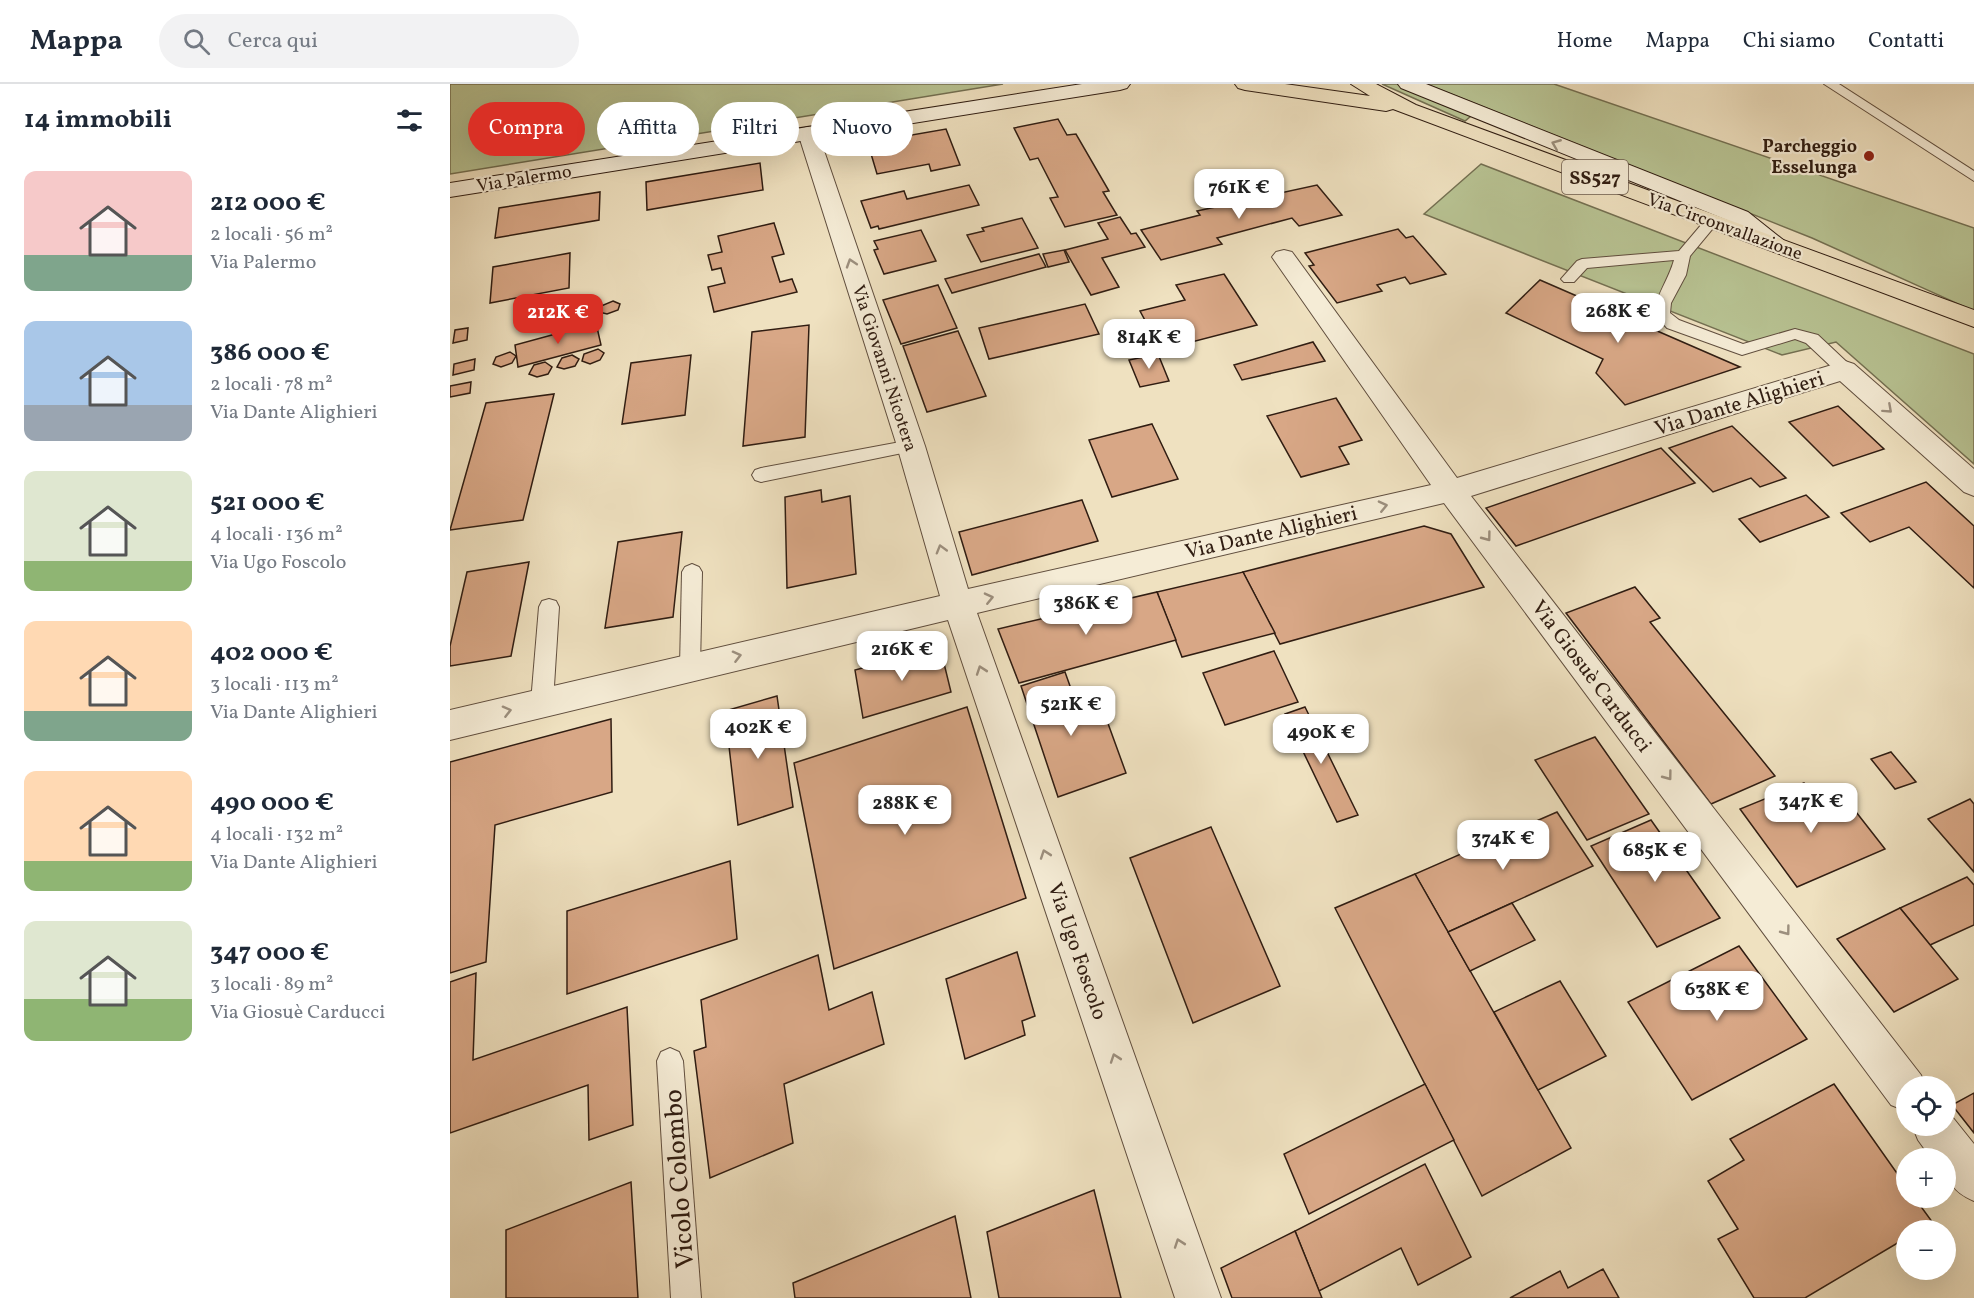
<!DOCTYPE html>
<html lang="it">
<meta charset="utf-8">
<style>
body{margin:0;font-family:Vollkorn,serif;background:#f2f2f3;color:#1f2937;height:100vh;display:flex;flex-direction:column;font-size:22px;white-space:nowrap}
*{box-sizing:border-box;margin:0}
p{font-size:20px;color:#747a83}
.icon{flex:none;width:33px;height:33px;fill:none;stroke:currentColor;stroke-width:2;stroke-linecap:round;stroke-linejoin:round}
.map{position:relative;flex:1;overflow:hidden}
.details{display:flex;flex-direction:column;background:#fff;width:450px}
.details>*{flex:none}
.hud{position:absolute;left:18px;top:18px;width:570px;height:54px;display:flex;gap:12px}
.buttons{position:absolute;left:1446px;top:992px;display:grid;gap:12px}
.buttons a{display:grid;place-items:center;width:60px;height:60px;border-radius:50%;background:#fff;box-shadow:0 6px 24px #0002;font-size:30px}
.price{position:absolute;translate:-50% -51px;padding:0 14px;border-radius:12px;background:#fff;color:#222;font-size:20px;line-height:39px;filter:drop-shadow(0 2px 3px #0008)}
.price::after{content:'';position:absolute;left:50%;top:36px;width:18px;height:14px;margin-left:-9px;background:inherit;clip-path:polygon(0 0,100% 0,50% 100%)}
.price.active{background:#d93025;color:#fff}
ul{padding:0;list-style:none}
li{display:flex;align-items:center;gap:18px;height:150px;padding:0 24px}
li span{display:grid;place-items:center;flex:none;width:168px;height:120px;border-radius:12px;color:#555}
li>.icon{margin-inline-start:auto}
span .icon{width:72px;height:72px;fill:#fffc;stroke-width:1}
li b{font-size:26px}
h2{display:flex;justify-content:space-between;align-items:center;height:72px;padding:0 24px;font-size:26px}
.tag{padding:0 21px;border-radius:27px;background:#fff;box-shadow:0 6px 24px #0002;font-size:21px;line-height:54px}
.tag.active{background:#d93025;color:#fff}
header{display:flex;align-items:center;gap:36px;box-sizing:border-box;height:84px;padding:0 30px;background:#fff;border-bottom:2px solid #e0e1e3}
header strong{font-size:28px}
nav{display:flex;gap:33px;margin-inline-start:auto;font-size:21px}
.search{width:420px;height:54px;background:#f2f2f3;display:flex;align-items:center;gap:15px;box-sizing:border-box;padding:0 21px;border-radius:33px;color:#747a83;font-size:22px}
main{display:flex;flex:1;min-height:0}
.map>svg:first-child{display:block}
.green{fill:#b8c393;stroke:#747052;stroke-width:1.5}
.building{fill:#d8a786;stroke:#301d12;stroke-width:1.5}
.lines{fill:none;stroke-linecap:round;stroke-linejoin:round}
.lane-casing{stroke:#604e3e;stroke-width:2}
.street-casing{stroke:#604e3e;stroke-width:2}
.secondary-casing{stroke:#301d12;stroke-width:2}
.primary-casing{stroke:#301d12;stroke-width:2}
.lane{fill:#f5ecd6;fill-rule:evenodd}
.street{fill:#f5ecd6;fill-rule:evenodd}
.secondary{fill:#f5ecd6;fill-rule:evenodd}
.primary{fill:#efe1c0;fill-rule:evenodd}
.oneway{stroke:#9c8f7e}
.poi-dot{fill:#8f2418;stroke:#f5ecd6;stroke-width:2}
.labels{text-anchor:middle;stroke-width:4.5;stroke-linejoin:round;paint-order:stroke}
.far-poi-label{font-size:18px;font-weight:bold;fill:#301d12;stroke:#f5ecd6;text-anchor:end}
.far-street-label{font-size:18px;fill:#301d12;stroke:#f5ecd6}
.shield{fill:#f5ecd6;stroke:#6b5b4d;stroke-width:1.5}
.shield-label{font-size:20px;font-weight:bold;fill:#301d12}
.street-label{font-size:21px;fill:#301d12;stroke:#f5ecd6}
.near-street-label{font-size:26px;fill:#301d12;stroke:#f5ecd6}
</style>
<header>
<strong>Mappa</strong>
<div class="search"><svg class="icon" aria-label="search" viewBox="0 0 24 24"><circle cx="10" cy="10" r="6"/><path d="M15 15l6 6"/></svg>Cerca qui</div>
<nav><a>Home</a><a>Mappa</a><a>Chi siamo</a><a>Contatti</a></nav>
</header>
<main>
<section class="details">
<h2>14 immobili<svg class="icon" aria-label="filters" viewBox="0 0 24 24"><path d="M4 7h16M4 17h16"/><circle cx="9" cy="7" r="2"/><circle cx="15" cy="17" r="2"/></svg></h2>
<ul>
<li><span style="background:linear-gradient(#f6c9c9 70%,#7fa58c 0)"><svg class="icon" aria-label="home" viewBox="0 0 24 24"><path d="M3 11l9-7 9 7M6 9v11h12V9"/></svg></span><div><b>212 000 €</b><p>2 locali · 56 m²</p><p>Via Palermo</p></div></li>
<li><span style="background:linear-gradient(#a9c7e8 70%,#9aa5b1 0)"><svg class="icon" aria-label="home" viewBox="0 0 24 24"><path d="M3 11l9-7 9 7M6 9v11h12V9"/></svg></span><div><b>386 000 €</b><p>2 locali · 78 m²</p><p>Via Dante Alighieri</p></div></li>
<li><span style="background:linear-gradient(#dfe7d0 75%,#8fb573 0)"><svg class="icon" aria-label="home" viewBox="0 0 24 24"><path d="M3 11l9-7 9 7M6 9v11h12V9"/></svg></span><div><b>521 000 €</b><p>4 locali · 136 m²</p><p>Via Ugo Foscolo</p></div></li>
<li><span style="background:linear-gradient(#ffd9b3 75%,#7fa58c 0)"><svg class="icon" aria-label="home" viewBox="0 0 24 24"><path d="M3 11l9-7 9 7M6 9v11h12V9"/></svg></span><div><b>402 000 €</b><p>3 locali · 113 m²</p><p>Via Dante Alighieri</p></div></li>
<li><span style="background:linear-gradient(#ffd9b3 75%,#8fb573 0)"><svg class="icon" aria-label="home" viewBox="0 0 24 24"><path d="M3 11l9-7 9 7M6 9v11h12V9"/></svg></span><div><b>490 000 €</b><p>4 locali · 132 m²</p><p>Via Dante Alighieri</p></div></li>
<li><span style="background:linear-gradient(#dfe7d0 65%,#8fb573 0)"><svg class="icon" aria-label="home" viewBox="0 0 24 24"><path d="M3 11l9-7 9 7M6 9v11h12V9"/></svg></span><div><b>347 000 €</b><p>3 locali · 89 m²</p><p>Via Giosuè Carducci</p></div></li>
</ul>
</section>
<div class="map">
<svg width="1524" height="1214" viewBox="0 0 1524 1214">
<rect width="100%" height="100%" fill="#efe1c0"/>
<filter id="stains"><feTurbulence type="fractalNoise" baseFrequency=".00333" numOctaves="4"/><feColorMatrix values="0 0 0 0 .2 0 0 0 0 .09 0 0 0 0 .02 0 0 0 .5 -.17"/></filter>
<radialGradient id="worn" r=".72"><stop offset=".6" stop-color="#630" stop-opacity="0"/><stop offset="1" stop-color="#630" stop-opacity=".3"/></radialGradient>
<g class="green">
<path d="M0,0H553L0,90Z"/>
<path d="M932,0H947L1021,32L1015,37Z"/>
<path d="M976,0H1104L1524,144V227L1362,154Z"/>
<path d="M1031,80L1524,270V380L1386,258L1332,271L974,130Z"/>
</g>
<g class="building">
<path d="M608,35L617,51L626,50L659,107L653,108L667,131L615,143L600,114L608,113L588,74L580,76L564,44Z"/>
<path d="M496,45L510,81L481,87L479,80L427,90L419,63L452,57L450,53Z"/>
<path d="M310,79L313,106L197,126L196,98Z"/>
<path d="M519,101L529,121L429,145L428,142L421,144L411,117L454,107L457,115Z"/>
<path d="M867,101L892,131L849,142L842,134L767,154L772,160L711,176L691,146L750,131L747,127Z"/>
<path d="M150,108L149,136L45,154L49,124Z"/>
<path d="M670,133L681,150L686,149L695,163L652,174L669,203L641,211L615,166L658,155L648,139Z"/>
<path d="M572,134L588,164L531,178L517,151L534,147L532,144Z"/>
<path d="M324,139L334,170L322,173L330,198L342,195L347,208L264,228L258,203L275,199L271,184L262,186L258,171L272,168L268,152Z"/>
<path d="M948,145L956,154L963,152L996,190L960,200L955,193L927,201L932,207L887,219L859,182L864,181L855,169Z"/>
<path d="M471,146L486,177L434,190L424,166L428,165L424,157Z"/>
<path d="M614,166L619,178L598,183L593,170Z"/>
<path d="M120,169L119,204L40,219L43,183Z"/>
<path d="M589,170L596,183L502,209L495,195Z"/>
<path d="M774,190L807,241L711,266L690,227L735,216L726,201Z"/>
<path d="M1090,196L1290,283L1175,321L1146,289L1153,275L1056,229Z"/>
<path d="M488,201L507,244L451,260L433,216Z"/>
<path d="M163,217L170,220L168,226L157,230L149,228L151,222Z"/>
<path d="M635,220L649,250L539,275L529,244Z"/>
<path d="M136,223L145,225L144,231L131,236L124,233L127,226Z"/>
<path d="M146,239L151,261L68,283L65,261Z"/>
<path d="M359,241L355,353L293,362L302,248Z"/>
<path d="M18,244L17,256L3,259L5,246Z"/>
<path d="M508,247L536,312L477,328L453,262Z"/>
<path d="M863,258L875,277L792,296L784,281Z"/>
<path d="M148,265L154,269L150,276L140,280L132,277L134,270Z"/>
<path d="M60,268L66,272L62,279L51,283L43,280L46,273Z"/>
<path d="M708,270L719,297L690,303L679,276Z"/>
<path d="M122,271L129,275L125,282L114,285L107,283L112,274Z"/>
<path d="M241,271L235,331L172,340L181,279Z"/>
<path d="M25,275L24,286L3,291L4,280Z"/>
<path d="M95,278L102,283L98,290L87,293L79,290L84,281Z"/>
<path d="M21,298L20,309L0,313V302Z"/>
<path d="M104,310L73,436L0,446L36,319Z"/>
<path d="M886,314L912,356L889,363L899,380L851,393L817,332Z"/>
<path d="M1388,322L1434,365L1383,382L1339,338Z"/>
<path d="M702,340L728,395L662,413L639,356Z"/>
<path d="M1282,342L1336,394L1310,403L1301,394L1263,408L1219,364Z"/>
<path d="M1211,364L1245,399L1066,462L1036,424Z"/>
<path d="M1476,398L1524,442V504L1459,443L1420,458L1391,429Z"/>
<path d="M371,406L372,418L400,412L406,490L337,504L335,413Z"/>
<path d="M1356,411L1379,433L1310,458L1289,435Z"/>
<path d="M632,416L648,457L522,491L509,448Z"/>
<path d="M974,442L1001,450L1034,503L830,560L793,488Z"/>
<path d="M232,448L223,533L155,544L168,458Z"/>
<path d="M79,478L61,572L0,582V562L17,488Z"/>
<path d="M793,488L825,549L732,573L707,508Z"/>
<path d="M1185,503L1210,534L1200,538L1325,692L1261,720L1116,529Z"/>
<path d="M707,508L726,556L569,599L548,545Z"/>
<path d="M490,563L501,608L413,634L405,586Z"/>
<path d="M824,567L848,618L775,641L753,589Z"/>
<path d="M615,588L630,630L652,623L676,689L608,713L571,602Z"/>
<path d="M327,612L343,723L288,741L275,627Z"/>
<path d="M517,623L576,814L384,885L344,679Z"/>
<path d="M855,623L908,731L887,738L835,630Z"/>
<path d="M161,635L162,708L45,741L36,878L0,889V678Z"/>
<path d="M1145,653L1199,730L1137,756L1085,676Z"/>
<path d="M1441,668L1466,698L1445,705L1421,675Z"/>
<path d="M1354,699L1377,728L1399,719L1435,765L1347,803L1290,725Z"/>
<path d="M1520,715L1524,720V788L1478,735Z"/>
<path d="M1107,728L1143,782L998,848L965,790Z"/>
<path d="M1201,736L1270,834L1207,863L1141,762Z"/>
<path d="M761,743L830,902L743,939L680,774Z"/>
<path d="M280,777L287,855L117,910V827Z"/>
<path d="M965,790L1121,1064L1032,1112L885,824Z"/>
<path d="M1517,793L1524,801V841L1480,861L1450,824Z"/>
<path d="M1062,819L1085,856L1020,887L998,848Z"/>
<path d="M1450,824L1508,895L1444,928L1387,855Z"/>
<path d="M1289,862L1357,955L1242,1016L1178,918Z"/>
<path d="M567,868L585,932L572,937L575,951L515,975L496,895Z"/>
<path d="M368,871L379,926L422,908L434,960L334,1000L343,1059L260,1094L244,967L256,963L251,916Z"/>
<path d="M26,889L23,976L177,923L183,1041L139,1056L138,1001L0,1049V898Z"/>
<path d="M1110,897L1156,972L1088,1006L1044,928Z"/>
<path d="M975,1000L1004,1056L859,1130L834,1070Z"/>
<path d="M1384,1000L1456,1102V1113H1464L1483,1139L1471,1146H1456V1154L1355,1214H1304L1268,1155L1288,1145L1258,1097L1294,1076L1280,1055Z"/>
<path d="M1524,1009V1049L1502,1021Z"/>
<path d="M975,1080L1021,1173L968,1201L951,1164L869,1207L845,1147Z"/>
<path d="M181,1098L188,1214H56V1146Z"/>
<path d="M644,1106L671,1214H549L537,1148Z"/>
<path d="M505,1132L521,1214H345L343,1199Z"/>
<path d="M845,1147L872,1214H782L771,1184Z"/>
<path d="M1153,1185L1169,1214H1060L1110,1187L1118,1204Z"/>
</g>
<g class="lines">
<g class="lane-casing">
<g id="lane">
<path d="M1374,0H1389L1524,87V97Z"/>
<path d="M1262,133L1269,137L1240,172L1236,191L1221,219L1220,229L1229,236L1293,260L1345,245L1368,251L1401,282L1403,286L1401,290H1389L1356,259L1345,255L1292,271L1217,244L1204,230C1206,211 1219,195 1224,176L1137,184L1124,198H1114L1111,195L1127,177L1132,175L1229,167L1257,134Z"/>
<path d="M461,356L467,358L470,362L467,366L311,398L305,396L302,391L305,386L311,384Z"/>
<path d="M242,480L249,483L252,488L250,583L247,589L240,592L233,589L230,583L232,488L235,483Z"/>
<path d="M99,515L106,517L109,523L103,618L99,624L92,627L85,624L81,618L89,523L92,517Z"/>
<path d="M220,964L229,968L233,977L251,1214H221L207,977L211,968Z"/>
</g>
</g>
<g class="street-casing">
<g id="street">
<path d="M358,43L365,45L368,49L475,362L518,505L981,401L822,173L826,168L834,166L842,168L1007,394L1395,277L1404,280L1524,385V412L1514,408L1390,297L1021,412L1471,991L1475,1002H1456V1027L1441,1021L994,419L527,529L771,1214H725L498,536L0,656V626L490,512L447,362L348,49L351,45Z"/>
<path d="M1496,1025L1524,1060V1117C1503,1108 1496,1097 1496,1074H1481L1468,1056L1462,1041H1496Z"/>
</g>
</g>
<g class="secondary-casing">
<g id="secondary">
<path d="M632,0H680L677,4L670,6L0,113V99Z"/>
<path d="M948,0H976L1298,128L1342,163L1338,168C1318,173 1298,150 1282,138L951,4Z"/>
</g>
</g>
<g class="primary-casing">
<path id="primary" d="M785,0H835L920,12L901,0H926L966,21L1524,226V243L943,25L936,27L795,6L788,4Z"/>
</g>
<use href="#lane" class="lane"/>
<use href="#street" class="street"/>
<use href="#secondary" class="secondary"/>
<use href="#primary" class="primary"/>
</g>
<defs><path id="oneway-chevron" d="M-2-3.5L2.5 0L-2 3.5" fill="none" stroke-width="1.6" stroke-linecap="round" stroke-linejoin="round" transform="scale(1.5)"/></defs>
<g class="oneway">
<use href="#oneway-chevron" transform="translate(1106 60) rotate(-158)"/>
<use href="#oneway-chevron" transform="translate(401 179) rotate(-108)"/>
<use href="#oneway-chevron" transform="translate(1438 325) rotate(42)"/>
<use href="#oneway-chevron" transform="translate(933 422) rotate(-13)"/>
<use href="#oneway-chevron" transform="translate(1037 453) rotate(53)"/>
<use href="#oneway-chevron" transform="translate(491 465) rotate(-106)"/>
<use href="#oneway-chevron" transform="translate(539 514) rotate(-13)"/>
<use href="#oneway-chevron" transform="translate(287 572) rotate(-14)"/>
<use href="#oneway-chevron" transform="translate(531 586) rotate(-109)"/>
<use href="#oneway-chevron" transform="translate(57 627) rotate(-14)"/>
<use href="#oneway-chevron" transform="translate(1218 692) rotate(53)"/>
<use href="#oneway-chevron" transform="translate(595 770) rotate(-109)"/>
<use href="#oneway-chevron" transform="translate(1336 847) rotate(53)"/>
<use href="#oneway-chevron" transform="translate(665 974) rotate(-109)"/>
<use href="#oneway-chevron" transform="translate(729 1159) rotate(-109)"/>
</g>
<circle class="poi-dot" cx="1419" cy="72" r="6"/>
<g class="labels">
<g class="far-poi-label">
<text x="1407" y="68">Parcheggio<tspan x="1407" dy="21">Esselunga</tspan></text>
</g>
<g class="far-street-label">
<text transform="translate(74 94) rotate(-9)" y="6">Via Palermo</text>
<text transform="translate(1275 142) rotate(20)" y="6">Via Circonvallazione</text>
<text transform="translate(435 284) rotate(72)" y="6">Via Giovanni Nicotera</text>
</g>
<rect class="shield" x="1112" y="76" width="66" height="34" rx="4.5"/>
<g class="shield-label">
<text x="1145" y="100">SS527</text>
</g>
<g class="street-label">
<text transform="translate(1289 319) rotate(-17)" y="7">Via Dante Alighieri</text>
<text transform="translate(821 448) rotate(-13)" y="7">Via Dante Alighieri</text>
<text transform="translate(1142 592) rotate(53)" y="7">Via Giosuè Carducci</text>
<text transform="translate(628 867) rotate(71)" y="7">Via Ugo Foscolo</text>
</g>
<g class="near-street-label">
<text transform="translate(228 1095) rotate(-94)" y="9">Vicolo Colombo</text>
</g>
</g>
<rect width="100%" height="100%" filter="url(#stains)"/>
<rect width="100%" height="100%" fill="url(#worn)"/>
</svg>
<div class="buttons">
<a><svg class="icon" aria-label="locate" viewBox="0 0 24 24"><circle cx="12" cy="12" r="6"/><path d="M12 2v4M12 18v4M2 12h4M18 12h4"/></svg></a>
<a>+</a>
<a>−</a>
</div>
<b class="price" style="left:789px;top:136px">761K €</b>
<b class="price" style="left:1168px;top:260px">268K €</b>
<b class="price active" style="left:108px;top:261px">212K €</b>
<b class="price" style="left:699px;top:286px">814K €</b>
<b class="price" style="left:636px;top:552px">386K €</b>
<b class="price" style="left:452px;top:598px">216K €</b>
<b class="price" style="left:621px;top:653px">521K €</b>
<b class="price" style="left:308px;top:676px">402K €</b>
<b class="price" style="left:871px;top:681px">490K €</b>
<b class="price" style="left:1361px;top:750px">347K €</b>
<b class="price" style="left:455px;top:752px">288K €</b>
<b class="price" style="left:1053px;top:787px">374K €</b>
<b class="price" style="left:1205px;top:799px">685K €</b>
<b class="price" style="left:1267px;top:938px">638K €</b>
<div class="hud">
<a class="tag active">Compra</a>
<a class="tag">Affitta</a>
<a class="tag">Filtri</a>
<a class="tag">Nuovo</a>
</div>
</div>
</main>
